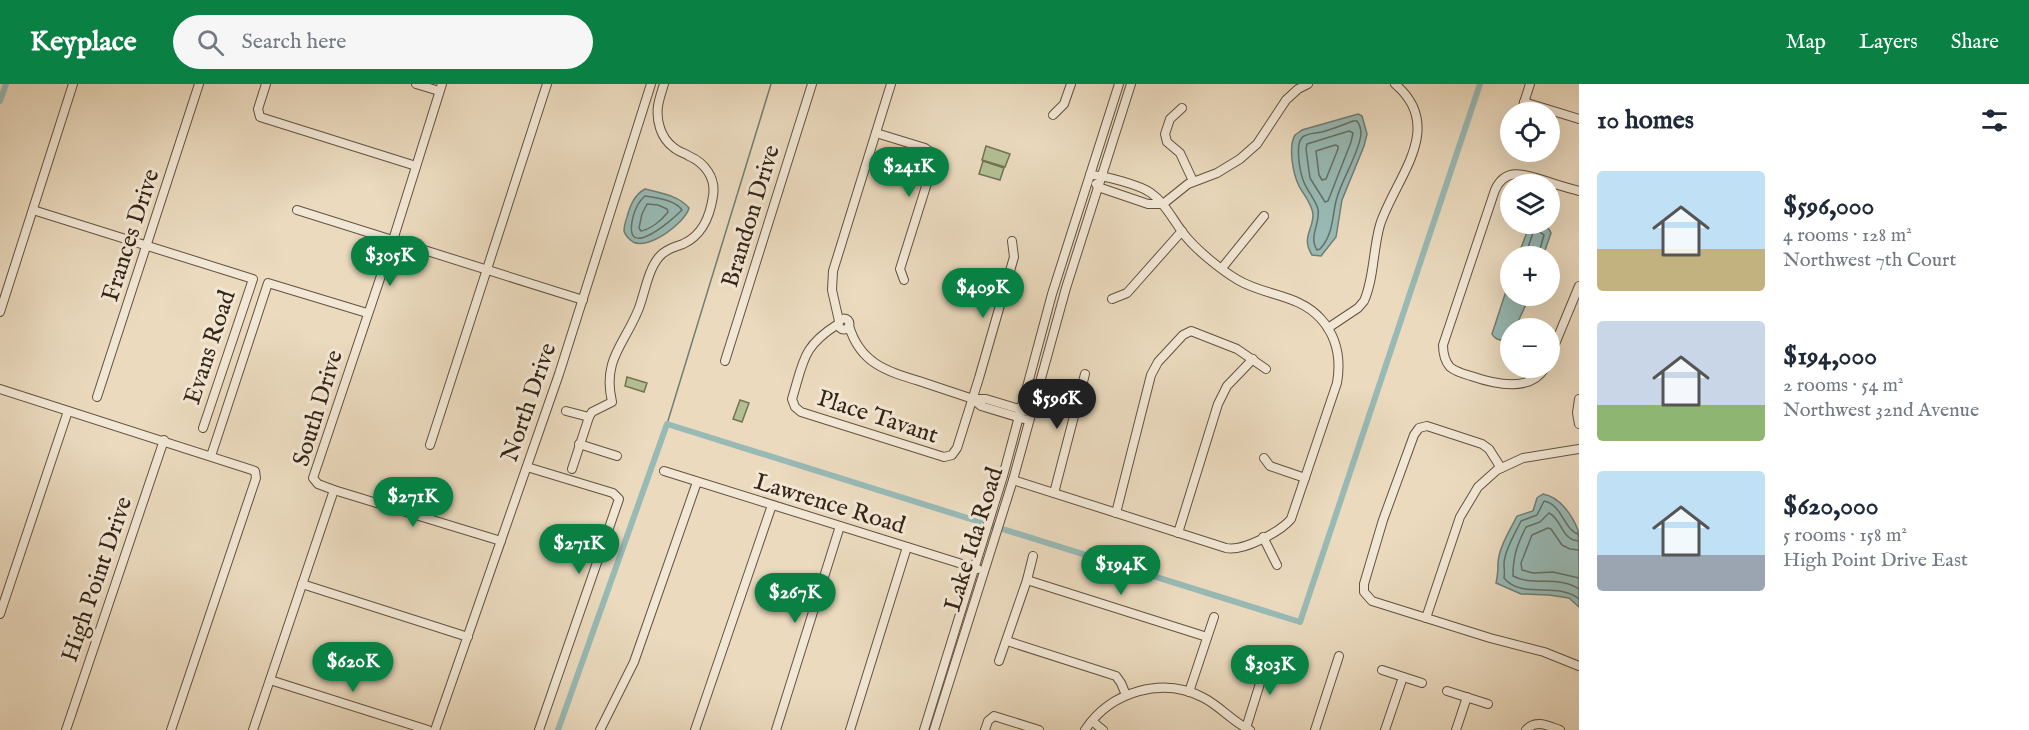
<!DOCTYPE html>
<meta charset="utf-8">
<style>
body{margin:0;font-family:"IM FELL English",serif;background:#f6f6f7;color:#1f2937;height:100vh;display:flex;flex-direction:column;font-size:22px;white-space:nowrap}
*{box-sizing:border-box;margin:0}
p{font-size:20px;color:#747a83}
.icon{flex:none;width:33px;height:33px;fill:none;stroke:currentColor;stroke-width:2;stroke-linecap:round;stroke-linejoin:round}
.map{position:relative;flex:1;overflow:hidden}
.drawer{display:flex;flex-direction:column;background:#fff;width:450px}
.drawer>*{flex:none}
.controls{position:absolute;left:1500px;top:18px;display:grid;gap:12px}
.controls a{display:grid;place-items:center;width:60px;height:60px;border-radius:50%;background:#fff;box-shadow:0 6px 24px #0002;font-size:30px}
.price{position:absolute;translate:-50% -51px;padding:0 14px;border-radius:21px;background:#0b8043;color:#fff;font-size:20px;line-height:39px;filter:drop-shadow(0 2px 3px #0008)}
.price::after{content:'';position:absolute;left:50%;top:36px;width:18px;height:14px;margin-left:-9px;background:inherit;clip-path:polygon(0 0,100% 0,50% 100%)}
.price.active{background:#222;color:#fff}
ul{padding:0;list-style:none}
li{display:flex;align-items:center;gap:18px;height:150px;padding:0 18px}
li span{display:grid;place-items:center;flex:none;width:168px;height:120px;border-radius:6px;color:#555}
li>.icon{margin-inline-start:auto}
span .icon{width:72px;height:72px;fill:#fffc;stroke-width:1}
li b{font-size:26px}
h2{display:flex;justify-content:space-between;align-items:center;height:72px;padding:0 18px;font-size:26px}
header{display:flex;align-items:center;gap:36px;box-sizing:border-box;height:84px;padding:0 30px;background:#0b8043;color:#fff}
header strong{font-size:28px}
nav{display:flex;gap:33px;margin-inline-start:auto;font-size:21px}
.search{width:420px;height:54px;background:#f6f6f7;display:flex;align-items:center;gap:15px;box-sizing:border-box;padding:0 21px;border-radius:33px;color:#747a83;font-size:22px}
main{display:flex;flex:1;min-height:0}
.map>svg:first-child{display:block}
.green{fill:#b3c094;stroke:#747255;stroke-width:1.5}
.water{fill:#98bab5;stroke:#707e75;stroke-width:1.5}
.lines{fill:none;stroke-linecap:round;stroke-linejoin:round}
.shore{stroke:#667066;stroke-width:1.5}
.stream{stroke:#707e75;stroke-width:1.5}
.canal{stroke:#98bab5;stroke-width:6}
.minor-casing{stroke:#625240;stroke-width:10}
.minor{stroke:#f2e7d5;stroke-width:8}
.labels{text-anchor:middle;stroke-width:6;stroke-linejoin:round;paint-order:stroke}
.street-label{font-size:24px;fill:#352516;stroke:#f2e7d5}
</style>
<header>
<strong>Keyplace</strong>
<div class="search"><svg class="icon" aria-label="search" viewBox="0 0 24 24"><circle cx="10" cy="10" r="6"/><path d="M15 15l6 6"/></svg>Search here</div>
<nav><a>Map</a><a>Layers</a><a>Share</a></nav>
</header>
<main>
<div class="map">
<svg width="1579" height="646" viewBox="0 0 1579 646">
<rect width="100%" height="100%" fill="#ebdabe"/>
<filter id="stains"><feTurbulence type="fractalNoise" baseFrequency=".00333" numOctaves="4"/><feColorMatrix values="0 0 0 0 .2 0 0 0 0 .09 0 0 0 0 .02 0 0 0 .5 -.17"/></filter>
<radialGradient id="worn" r=".72"><stop offset=".6" stop-color="#630" stop-opacity="0"/><stop offset="1" stop-color="#630" stop-opacity=".3"/></radialGradient>
<g class="green">
<path d="M986,62L1010,70L1005,83L982,76Z"/>
<path d="M983,77L1004,84L1000,96L979,90Z"/>
<path d="M627,293L647,299L644,308L625,302Z"/>
<path d="M740,316L749,319L742,338L733,335Z"/>
</g>
<g class="water">
<path d="M1358,30L1362,32L1367,50L1364,62L1342,116L1336,153L1321,172L1312,171C1301,154 1313,146 1313,131C1313,121 1303,110 1299,102C1293,90 1288,63 1295,51C1296,50 1301,47 1302,46Z"/>
<path d="M645,105C660,109 678,111 689,124C685,139 649,166 633,158C629,155 625,151 624,147C624,143 626,136 627,133C630,122 634,111 645,105Z"/>
<path d="M1530,140H1537L1549,145L1551,149L1543,172H1518Z"/>
<path d="M1510,195V212H1530L1515,244H1510V254L1507,258C1501,256 1495,256 1492,250Z"/>
<path d="M1543,410C1560,413 1572,431 1578,446C1579,457 1579,508 1579,523L1569,514L1549,511L1521,510L1496,499C1498,491 1498,486 1498,479C1499,463 1510,446 1517,432L1533,427L1537,414Z"/>
</g>
<g class="lines">
<g class="shore">
<path d="M1353,37H1357C1360,41 1361,45 1361,50C1359,70 1341,96 1336,117C1332,134 1333,151 1320,165L1317,166C1308,152 1321,139 1318,125C1315,115 1307,107 1303,96C1300,87 1294,57 1304,52C1309,49 1316,49 1322,48C1333,45 1343,41 1353,37Z"/>
<path d="M1349,47L1353,49L1351,58L1328,117L1325,118L1310,94L1306,65L1307,60Z"/>
<path d="M1335,61L1338,62V65L1326,95L1322,96L1319,91L1316,67Z"/>
<path d="M645,112C657,114 675,116 682,126C670,138 622,179 633,133C635,125 639,117 645,112Z"/>
<path d="M647,120L658,121L667,125L668,128C662,136 651,145 641,147L639,144L642,130Z"/>
<path d="M1525,172L1534,146L1536,145L1544,151L1538,172"/>
<path d="M1579,450C1564,447 1563,421 1544,417L1537,431L1521,437C1515,450 1505,465 1504,479C1504,485 1505,489 1504,494C1522,516 1558,497 1579,515"/>
<path d="M1579,457C1561,456 1562,435 1549,429L1540,438L1526,443C1517,461 1513,472 1513,492C1533,503 1559,491 1579,505"/>
<path d="M1579,466L1570,465L1562,461L1551,445L1548,444L1532,451L1521,479L1522,486L1533,489L1553,488L1579,494"/>
</g>
<path class="stream" d="M667,340L771,0"/>
<g class="canal">
<path d="M0,17L6,0"/>
<path d="M558,646L667,340L1300,538L1480,0"/>
</g>
<g class="minor-casing">
<g id="minor">
<path d="M266,0L258,25L260,33L416,82"/>
<path d="M416,0L439,7"/>
<path d="M442,0L393,156L313,394L318,400L334,406L501,457"/>
<path d="M1524,18L1579,35"/>
<path d="M1182,24L1170,35L1165,50L1167,58L1180,69L1193,97"/>
<path d="M1521,28L1530,0"/>
<path d="M1053,31L1064,20L1071,0"/>
<path d="M876,49L925,64L932,69L934,77L900,185L904,196"/>
<path d="M1096,100L1098,103L1148,120H1163"/>
<path d="M1163,120L1188,100L1217,89L1240,75L1257,60L1286,16L1298,5L1308,0"/>
<path d="M33,126L253,195L203,344"/>
<path d="M297,126L583,216"/>
<path d="M1222,184L1264,132"/>
<path d="M1112,215L1127,209L1182,147"/>
<path d="M0,228L73,0"/>
<circle cx="844" cy="240" r="5.5"/>
<path d="M839,237L832,206L833,187L891,0"/>
<path d="M838,240C802,263 804,276 792,315L795,323L801,328L944,373L952,371L957,364L979,294L1014,173L1012,157"/>
<path d="M849,242C860,279 886,287 919,297C937,303 955,309 973,315H986L1026,327"/>
<path d="M1328,244L1358,224L1364,217C1374,195 1373,165 1380,141C1395,94 1447,44 1395,0"/>
<path d="M1550,272L1579,202"/>
<path d="M725,277L812,0"/>
<path d="M1545,284C1530,309 1494,300 1471,292C1464,290 1456,288 1450,283C1444,276 1443,269 1443,261L1495,106C1506,82 1526,91 1546,97C1557,101 1568,104 1579,107"/>
<path d="M0,305L255,387L256,394L171,646"/>
<path d="M97,313L199,0"/>
<path d="M973,315L981,322L1024,335"/>
<path d="M1579,315L1577,329L1579,340"/>
<path d="M566,327L589,333"/>
<path d="M579,360L617,372"/>
<path d="M430,361L547,0"/>
<path d="M211,372L268,199L367,229"/>
<path d="M1264,374L1270,382L1305,394"/>
<path d="M527,383L613,409L619,415L539,646"/>
<path d="M1501,384L1489,365L1482,360L1427,342L1419,344L1414,351L1383,436L1364,500V508L1372,517L1490,554L1544,568L1579,582"/>
<path d="M572,385L589,333L592,328L612,318C602,275 625,260 639,224C645,208 648,186 659,173C665,166 674,163 683,160C703,151 710,132 713,112C716,94 705,79 689,72C684,69 677,67 673,63C661,54 656,37 658,22C659,15 662,7 664,0"/>
<path d="M664,387L978,485"/>
<path d="M1013,396L1226,464C1242,468 1280,448 1291,435L1337,299C1341,276 1337,253 1321,235C1299,210 1265,212 1238,196C1221,186 1195,165 1183,149C1173,136 1165,119 1151,109C1140,101 1103,91 1090,91"/>
<path d="M1054,409L1085,290"/>
<path d="M1116,429L1151,291L1158,278L1183,251L1191,247L1237,265L1266,285"/>
<path d="M1178,449L1218,320L1227,302L1253,275"/>
<path d="M1263,453L1277,481"/>
<path d="M1027,496L1207,553"/>
<path d="M302,500L468,553"/>
<path d="M0,530L68,327"/>
<path d="M1426,534L1460,433L1478,403L1497,386L1523,374L1579,365"/>
<path d="M1007,557L1116,592L1121,599L1126,611"/>
<path d="M999,577L1027,496L1033,472"/>
<path d="M1382,586L1422,599"/>
<path d="M270,596L428,646"/>
<path d="M1447,607L1488,620"/>
<path d="M1189,608L1214,533"/>
<path d="M1092,637L1103,646"/>
<path d="M1246,644L1269,571"/>
<path d="M66,646L164,356"/>
<path d="M253,646L334,406"/>
<path d="M435,646L559,290L651,0"/>
<path d="M600,646L634,578L697,398"/>
<path d="M695,646L772,421"/>
<path d="M776,646L840,442"/>
<path d="M850,646L907,463"/>
<path d="M924,646L1003,392L1052,210L1119,0"/>
<path d="M934,646L1013,396L1066,204L1131,0"/>
<path d="M985,646L988,637L994,632L1039,646"/>
<path d="M1085,646C1111,607 1163,592 1204,614C1221,623 1233,638 1250,646"/>
<path d="M1315,646L1339,572"/>
<path d="M1385,646L1403,593"/>
<path d="M1456,646L1467,613"/>
<path d="M1526,646C1536,635 1548,642 1560,646"/>
</g>
</g>
<use href="#minor" class="minor"/>
</g>
<g class="labels">
<g class="street-label">
<text transform="translate(750 132) rotate(-73)" y="8">Brandon Drive</text>
<text transform="translate(130 151) rotate(-72)" y="8">Frances Drive</text>
<text transform="translate(209 263) rotate(-72)" y="8">Evans Road</text>
<text transform="translate(528 318) rotate(-71)" y="8">North Drive</text>
<text transform="translate(317 324) rotate(-73)" y="8">South Drive</text>
<text transform="translate(878 332) rotate(18)" y="8">Place Tavant</text>
<text transform="translate(830 419) rotate(17)" y="8">Lawrence Road</text>
<text transform="translate(973 455) rotate(-73)" y="8">Lake Ida Road</text>
<text transform="translate(96 495) rotate(-71)" y="8">High Point Drive</text>
</g>
</g>
<rect width="100%" height="100%" filter="url(#stains)"/>
<rect width="100%" height="100%" fill="url(#worn)"/>
</svg>
<div class="controls">
<a><svg class="icon" aria-label="locate" viewBox="0 0 24 24"><circle cx="12" cy="12" r="6"/><path d="M12 2v4M12 18v4M2 12h4M18 12h4"/></svg></a>
<a><svg class="icon" aria-label="layers" viewBox="0 0 24 24"><path d="M12 4l9 5-9 5-9-5zM3 14l9 5 9-5"/></svg></a>
<a>+</a>
<a>−</a>
</div>
<b class="price" style="left:909px;top:114px">$241K</b>
<b class="price" style="left:390px;top:203px">$305K</b>
<b class="price" style="left:983px;top:235px">$409K</b>
<b class="price active" style="left:1057px;top:346px">$596K</b>
<b class="price" style="left:413px;top:444px">$271K</b>
<b class="price" style="left:579px;top:491px">$271K</b>
<b class="price" style="left:1121px;top:512px">$194K</b>
<b class="price" style="left:795px;top:540px">$267K</b>
<b class="price" style="left:353px;top:609px">$620K</b>
<b class="price" style="left:1270px;top:612px">$303K</b>
</div>
<section class="drawer">
<h2>10 homes<svg class="icon" aria-label="filters" viewBox="0 0 24 24"><path d="M4 7h16M4 17h16"/><circle cx="9" cy="7" r="2"/><circle cx="15" cy="17" r="2"/></svg></h2>
<ul>
<li><span style="background:linear-gradient(#bfe0f5 65%,#c2b280 0)"><svg class="icon" aria-label="home" viewBox="0 0 24 24"><path d="M3 11l9-7 9 7M6 9v11h12V9"/></svg></span><div><b>$596,000</b><p>4 rooms · 128 m²</p><p>Northwest 7th Court</p></div></li>
<li><span style="background:linear-gradient(#c9d6e8 70%,#8fb573 0)"><svg class="icon" aria-label="home" viewBox="0 0 24 24"><path d="M3 11l9-7 9 7M6 9v11h12V9"/></svg></span><div><b>$194,000</b><p>2 rooms · 54 m²</p><p>Northwest 32nd Avenue</p></div></li>
<li><span style="background:linear-gradient(#bfe0f5 70%,#9aa5b1 0)"><svg class="icon" aria-label="home" viewBox="0 0 24 24"><path d="M3 11l9-7 9 7M6 9v11h12V9"/></svg></span><div><b>$620,000</b><p>5 rooms · 158 m²</p><p>High Point Drive East</p></div></li>
</ul>
</section>
</main>
